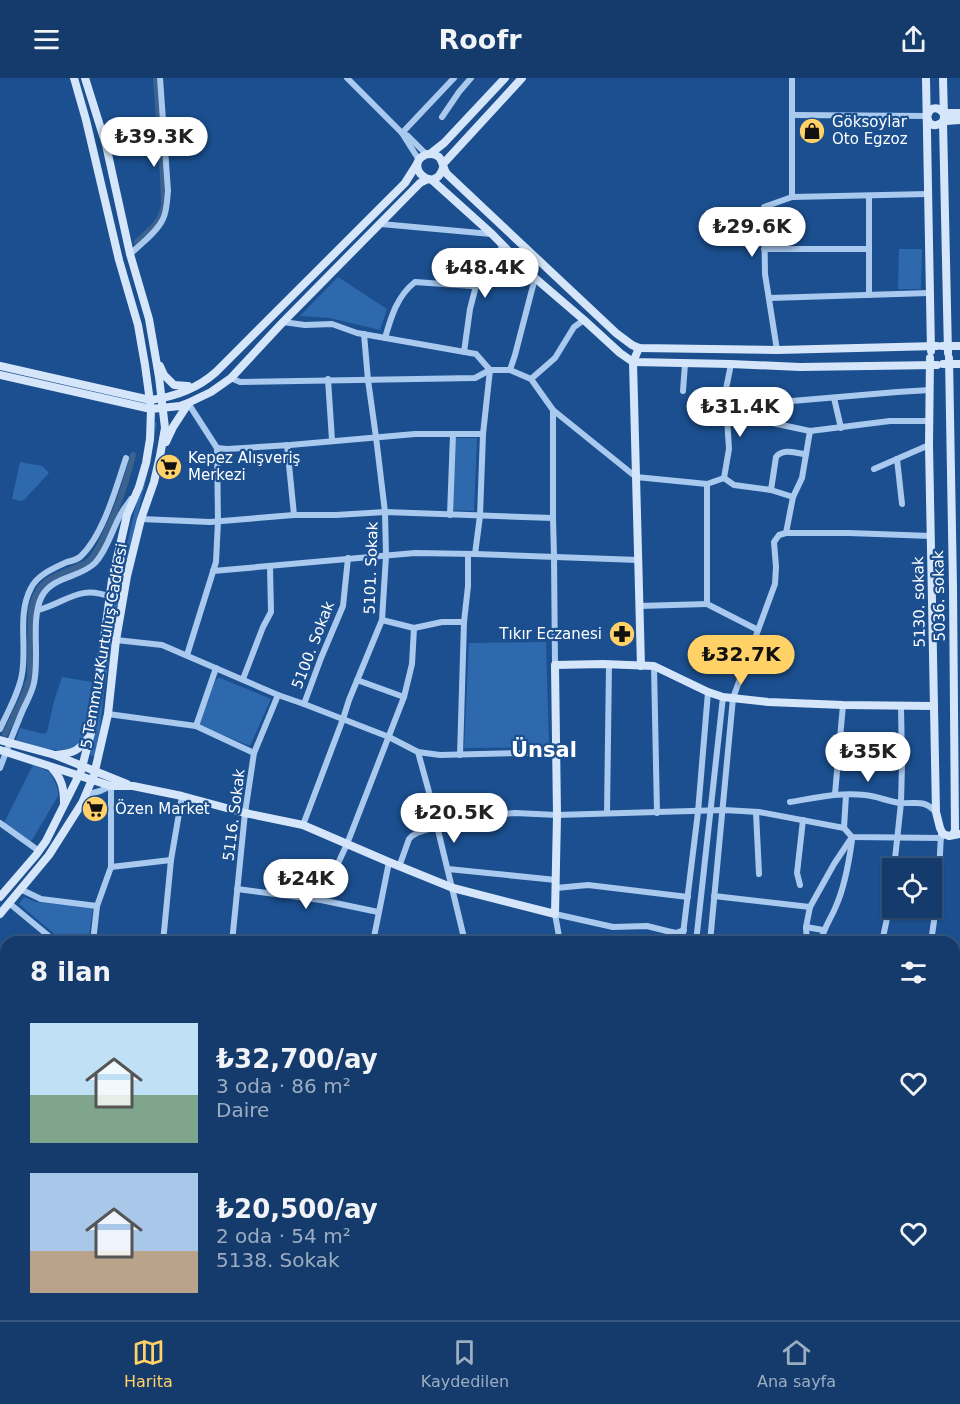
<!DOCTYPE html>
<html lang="tr">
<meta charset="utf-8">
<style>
body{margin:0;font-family:"DejaVu Sans",sans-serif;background:#214673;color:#f1f3f6;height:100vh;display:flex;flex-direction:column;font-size:22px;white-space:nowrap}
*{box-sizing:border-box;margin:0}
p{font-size:20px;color:#9dadc1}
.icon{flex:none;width:33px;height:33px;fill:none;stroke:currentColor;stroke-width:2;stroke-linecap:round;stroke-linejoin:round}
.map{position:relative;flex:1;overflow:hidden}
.panel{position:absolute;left:0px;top:858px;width:960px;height:384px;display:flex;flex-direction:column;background:#143b6b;border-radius:18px 18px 0 0;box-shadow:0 2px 4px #0004,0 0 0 2px #33557e}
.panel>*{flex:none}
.buttons{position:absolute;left:882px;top:780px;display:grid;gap:12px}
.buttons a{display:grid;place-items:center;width:60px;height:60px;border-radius:0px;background:#143b6b;box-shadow:0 2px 4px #0004,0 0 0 2px #33557e;font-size:30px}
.price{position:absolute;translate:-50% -51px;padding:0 14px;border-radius:21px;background:#fff;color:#222;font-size:20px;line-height:39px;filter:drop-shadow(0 2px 3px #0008)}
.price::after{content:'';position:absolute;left:50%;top:36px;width:18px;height:14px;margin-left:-9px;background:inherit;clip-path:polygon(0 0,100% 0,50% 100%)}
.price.on{background:#ffd166;color:#111}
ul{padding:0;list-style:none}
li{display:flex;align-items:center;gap:18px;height:150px;padding:0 30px}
li span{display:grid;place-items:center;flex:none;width:168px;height:120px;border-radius:0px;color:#555}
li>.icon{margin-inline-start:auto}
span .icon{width:72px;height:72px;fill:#fffc;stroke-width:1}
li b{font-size:26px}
h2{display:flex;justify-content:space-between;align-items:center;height:72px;padding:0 30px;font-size:26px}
header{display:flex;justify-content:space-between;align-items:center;height:78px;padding:0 30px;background:#143b6b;font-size:27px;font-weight:700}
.tab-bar{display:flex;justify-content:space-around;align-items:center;height:84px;border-top:2px solid #33557e;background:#143b6b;font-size:16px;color:#9dadc1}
.tab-bar a{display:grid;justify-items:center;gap:3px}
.tab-bar .on{color:#ffd166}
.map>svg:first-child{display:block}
.green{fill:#2e69ad}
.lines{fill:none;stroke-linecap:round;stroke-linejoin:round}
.canal{stroke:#3c6290;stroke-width:6}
.street{stroke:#a9c9ee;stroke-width:6}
.secondary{stroke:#d6e6fa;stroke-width:8}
.labels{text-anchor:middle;stroke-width:4.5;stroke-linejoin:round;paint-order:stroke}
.poi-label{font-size:15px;fill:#fff;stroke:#1b4f8f;text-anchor:start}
.street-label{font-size:15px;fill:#fff;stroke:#1b4f8f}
.district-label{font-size:21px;font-weight:bold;fill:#fff;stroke:#1b4f8f}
</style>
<header><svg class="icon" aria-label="menu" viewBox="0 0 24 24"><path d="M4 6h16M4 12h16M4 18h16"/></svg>Roofr<svg class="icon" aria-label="share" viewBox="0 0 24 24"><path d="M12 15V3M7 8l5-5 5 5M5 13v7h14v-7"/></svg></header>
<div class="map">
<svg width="960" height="1242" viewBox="0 0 960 1242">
<rect width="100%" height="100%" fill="#1b4f8f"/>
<g class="green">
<path d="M899,171H922L921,211H898Z"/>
<path d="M338,199L387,231L380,252L330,240L300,238Z"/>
<path d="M155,344L157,345L156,350L151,382L132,460L121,509L104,614L97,679L90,677L117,509L140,410L153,345Z"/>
<path d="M454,360H477L474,433L451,432Z"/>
<path d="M20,384L42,388L49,395L24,422L21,423L12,421Z"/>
<path d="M546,564L549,669L464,670L469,565Z"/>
<path d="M62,599L92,604L83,662C65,681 37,668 16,662L20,650L44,656L47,654L54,623Z"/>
<path d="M218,600H220L271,621L250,668L201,648L199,646L215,603Z"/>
<path d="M33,687L50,694L58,711V718L31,764L4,745Z"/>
<path d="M24,819L36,824L93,830L88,864H64L19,826Z"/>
</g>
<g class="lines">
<g class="canal">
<path d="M137,164L153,149L160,140L164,128L163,98L156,0"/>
<path d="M5,656L24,617L30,600L31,532C37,504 50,499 75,490C81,487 86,486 91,481C97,474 101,465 105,456C118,431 126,405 133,377"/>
</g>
<g class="street">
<path d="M347,0L402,55L408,58L426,76"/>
<path d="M792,37L927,38"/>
<path d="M442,39L459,14L471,0"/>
<path d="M402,55L454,0"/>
<path d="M402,55L419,82"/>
<path d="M792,119V0"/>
<path d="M381,146L491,156"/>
<path d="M764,171H869"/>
<path d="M130,176C140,167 157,154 163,141C167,133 167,122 168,113L160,0"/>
<path d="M869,217V118"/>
<path d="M770,220L929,215"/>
<path d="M283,244L305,247L332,246L357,255L476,276L490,292H510L531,301L553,332V440L554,478L555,587"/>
<path d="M385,260C391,239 397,218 415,204L472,208L489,201L535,200L515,277L510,292"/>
<path d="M777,272L765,196L764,129L792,119L928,116"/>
<path d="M464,274L470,231L476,208L493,184L503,167"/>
<path d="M231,300L240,304L475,300L490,292"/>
<path d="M328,301L332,362"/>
<path d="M531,301L555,280L574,249L584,242"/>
<path d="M683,313L685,286"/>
<path d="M775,317L792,323L897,314L930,312"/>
<path d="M834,320L841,350"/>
<path d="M553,332L636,399L707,406L724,400L729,371L727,340L723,326L731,286"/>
<path d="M727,340H756L777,346L810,353L890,343H930"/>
<path d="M287,367L294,437"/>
<path d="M217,370L227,371L290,367L415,356H483"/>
<path d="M897,381L902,426"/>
<path d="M874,391L929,367"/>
<path d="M724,400L734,407L771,412L793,419"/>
<path d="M707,406V526L758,552"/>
<path d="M771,412L776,379C783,370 795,375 805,376"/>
<path d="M450,437L453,356"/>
<path d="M141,441L210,444L294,437H336L385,434L553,440"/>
<path d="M786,455L793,419L802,400L810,353"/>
<path d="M475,476L480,438L483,356L490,292"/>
<path d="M213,493L415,475L475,476L638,482"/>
<path d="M639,528L707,526"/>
<path d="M38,532C66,525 79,506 110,519"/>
<path d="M382,542L414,550L442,544H464"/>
<path d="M116,562L162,567L278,617L304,626L389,659L418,674L440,677L556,674"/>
<path d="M187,577L216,484L218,443L217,370L188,325"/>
<path d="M654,588L657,735"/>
<path d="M243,601L263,549L271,534L270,489"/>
<path d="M357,602L404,619"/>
<path d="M304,626L321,580L343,528L348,480"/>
<path d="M108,636L196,648L254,675"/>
<path d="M196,648L216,590"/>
<path d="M0,651C8,633 19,615 22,596C27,567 17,536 31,510C37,497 54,490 67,484C72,483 76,482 80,479C103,458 116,410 126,380"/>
<path d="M418,674L432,725L437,748L465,864"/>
<path d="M460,677L464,544L468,508V476"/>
<path d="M0,690C7,671 14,653 22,634C26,625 32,615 34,605C40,578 30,541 42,518C53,498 80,500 95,485C108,471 112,451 121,436C124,430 128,426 131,421"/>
<path d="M835,716L843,627"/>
<path d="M85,717L100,713L111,708V789L97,828L93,864"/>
<path d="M790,724C815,720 839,714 865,717C877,718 889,724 901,725C917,726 923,721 936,734"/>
<path d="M756,734L759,796"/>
<path d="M607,735L609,586"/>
<path d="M0,745L39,773"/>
<path d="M303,747L343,641L349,622L382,542L386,478L385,434L376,359L368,302L364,256"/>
<path d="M844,750L846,717"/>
<path d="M111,789L171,782"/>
<path d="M399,789L409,761L412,758L417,755L466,739L515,735L557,737L724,732L759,734L844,750L852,759L941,760"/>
<path d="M894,790L901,725L902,686L901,628"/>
<path d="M448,791L556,802"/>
<path d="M800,807L797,795L803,742"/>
<path d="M556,810L588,807L688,819"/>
<path d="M20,811L41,821L97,828"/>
<path d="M237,811L321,822L378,834"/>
<path d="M714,818L810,829"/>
<path d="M321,822L347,766L404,619L412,586L414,550"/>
<path d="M9,825L56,864"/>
<path d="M806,849L823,852"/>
<path d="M163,864L171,782L182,718"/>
<path d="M232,864L245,735L254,675L278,617"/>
<path d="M373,864L389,784"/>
<path d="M560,864L555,836L613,849L647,848L667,853L676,855L684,852"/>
<path d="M682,864L698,734L708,614"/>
<path d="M696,864L723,619"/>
<path d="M710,864L733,620L775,506L776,489L774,464L779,457L786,455H849L931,458"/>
<path d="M807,864L806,849L810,829L834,786L852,759"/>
<path d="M821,864C823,850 831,841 836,828C845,808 849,784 852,762"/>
<path d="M882,864L889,831L892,799"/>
<path d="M931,864L938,815L941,756"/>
<path d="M0,908L6,915"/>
<path d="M0,1002L6,993"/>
<path d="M0,1010L6,1014"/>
<path d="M954,1071L960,1063"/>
<path d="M0,1093L6,1096"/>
<path d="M621,1236V1242"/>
<path d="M667,1242V1236"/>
</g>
<g class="secondary">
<path d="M926,0L931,273"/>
<path d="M943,0L944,39L943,44L948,275"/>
<path d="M960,35H943C940,30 935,29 930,32L927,38L929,45C937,50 939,45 946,43C950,42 955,43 960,42"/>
<path d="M430,76L444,65L505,0"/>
<path d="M443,86L522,0"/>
<path d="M443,90C434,118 403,87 425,77C429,75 435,76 439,79C443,83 443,91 447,96L616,255L632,267L639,270L777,272L937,268"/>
<path d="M432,102L492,156L535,200L584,242L620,275L633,284L731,286L800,289L937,287"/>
<path d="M942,268H960"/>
<path d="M639,270L633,284L641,588"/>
<path d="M930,280L929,367L936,734L940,750L943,756L949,758L960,756"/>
<path d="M949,280L953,509L955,753L953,756"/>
<path d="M943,286H960"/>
<path d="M0,288L150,322C174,319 198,310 216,294L405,105L417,86"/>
<path d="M160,288L164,297L174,307L188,308"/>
<path d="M0,297L151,331L180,328L188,325L211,314L231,300L283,244L420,105L428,101"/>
<path d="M166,364L173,349L188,326"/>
<path d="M0,662L55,677L127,706"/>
<path d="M0,672L111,708H133L182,718L245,735L303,747L389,784L453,810L555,836L557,737L555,587L603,586L654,588L708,614L723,619L768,624L843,627L934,628"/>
<path d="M56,677C72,675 78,674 88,660"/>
<path d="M52,690C62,701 64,711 64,725"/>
<path d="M0,819L36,777L46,763L81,693L91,655L112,502L127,437L139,409L146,385L150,361L151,331L145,287L138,247L119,182L86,42L74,0"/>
<path d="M0,836L49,777L82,725L94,697L108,636L116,562L127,498L141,441L154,404L160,378L165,350L159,299L149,241L130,176L106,67L85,0"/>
</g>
</g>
<defs>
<g id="shop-disc" transform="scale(1.35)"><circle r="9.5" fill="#ffd166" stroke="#1b4f8f"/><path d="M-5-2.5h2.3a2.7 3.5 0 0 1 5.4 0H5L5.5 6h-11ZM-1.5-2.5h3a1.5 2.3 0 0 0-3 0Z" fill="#111"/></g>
<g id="supermarket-disc" transform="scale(1.35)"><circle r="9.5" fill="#ffd166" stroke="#1b4f8f"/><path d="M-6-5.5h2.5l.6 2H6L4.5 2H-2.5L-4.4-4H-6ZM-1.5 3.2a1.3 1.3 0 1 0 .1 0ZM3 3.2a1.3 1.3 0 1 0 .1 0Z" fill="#111"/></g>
<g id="pharmacy-disc" transform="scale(1.35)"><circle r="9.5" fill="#ffd166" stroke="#1b4f8f"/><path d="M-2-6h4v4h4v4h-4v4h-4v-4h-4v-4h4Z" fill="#111"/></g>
</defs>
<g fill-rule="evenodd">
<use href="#shop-disc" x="812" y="53"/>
<use href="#supermarket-disc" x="169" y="389"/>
<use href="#pharmacy-disc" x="622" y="556"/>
<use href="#supermarket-disc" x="95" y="731"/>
</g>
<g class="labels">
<g class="poi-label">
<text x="832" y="49">Göksoylar<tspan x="832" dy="17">Oto Egzoz</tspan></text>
<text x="188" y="385">Kepez Alışveriş<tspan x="188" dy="17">Merkezi</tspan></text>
<text x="602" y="561" text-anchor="end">Tıkır Eczanesi</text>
<text x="115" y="736">Özen Market</text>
</g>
<g class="street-label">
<text transform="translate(371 490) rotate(-88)" y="5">5101. Sokak</text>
<text transform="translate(939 518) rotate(-91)" y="5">5036. sokak</text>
<text transform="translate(919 524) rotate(-91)" y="5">5130. sokak</text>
<text transform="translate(313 567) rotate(-69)" y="5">5100. Sokak</text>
<text transform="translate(104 568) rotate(-80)" y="5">5 Temmuz Kurtuluş Caddesi</text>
<text transform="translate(234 737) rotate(-83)" y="5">5116. Sokak</text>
</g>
<g class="district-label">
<text x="544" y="679">Ünsal</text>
</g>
</g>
</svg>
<div class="buttons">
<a><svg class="icon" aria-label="locate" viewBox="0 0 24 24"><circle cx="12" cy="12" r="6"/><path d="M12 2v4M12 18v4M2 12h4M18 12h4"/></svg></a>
</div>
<b class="price" style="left:154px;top:90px">₺39.3K</b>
<b class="price" style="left:752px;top:180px">₺29.6K</b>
<b class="price" style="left:485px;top:221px">₺48.4K</b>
<b class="price" style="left:740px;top:360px">₺31.4K</b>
<b class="price on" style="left:741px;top:608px">₺32.7K</b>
<b class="price" style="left:868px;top:705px">₺35K</b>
<b class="price" style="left:454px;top:766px">₺20.5K</b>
<b class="price" style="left:306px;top:832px">₺24K</b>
<section class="panel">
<h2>8 ilan<svg class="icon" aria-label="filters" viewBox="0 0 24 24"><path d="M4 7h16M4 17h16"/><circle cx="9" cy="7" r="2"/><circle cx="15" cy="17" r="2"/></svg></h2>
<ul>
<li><span style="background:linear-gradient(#bfe0f5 60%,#7fa58c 0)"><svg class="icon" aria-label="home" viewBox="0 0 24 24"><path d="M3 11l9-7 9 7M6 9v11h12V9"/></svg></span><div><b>₺32,700/ay</b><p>3 oda · 86 m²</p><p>Daire</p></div><svg class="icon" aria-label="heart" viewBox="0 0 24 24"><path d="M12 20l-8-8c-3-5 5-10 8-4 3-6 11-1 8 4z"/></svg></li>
<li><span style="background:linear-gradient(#a9c7e8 65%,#b9a48a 0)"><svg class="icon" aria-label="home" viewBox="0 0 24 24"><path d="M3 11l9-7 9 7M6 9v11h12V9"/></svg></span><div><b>₺20,500/ay</b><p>2 oda · 54 m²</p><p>5138. Sokak</p></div><svg class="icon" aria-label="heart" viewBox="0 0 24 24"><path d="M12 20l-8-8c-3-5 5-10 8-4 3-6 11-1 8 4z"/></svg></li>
</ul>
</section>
</div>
<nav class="tab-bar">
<a class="on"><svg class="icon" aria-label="map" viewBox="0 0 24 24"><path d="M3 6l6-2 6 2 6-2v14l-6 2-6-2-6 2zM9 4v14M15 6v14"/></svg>Harita</a>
<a><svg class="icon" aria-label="saved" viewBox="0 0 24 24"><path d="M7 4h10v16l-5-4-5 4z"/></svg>Kaydedilen</a>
<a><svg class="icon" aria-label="home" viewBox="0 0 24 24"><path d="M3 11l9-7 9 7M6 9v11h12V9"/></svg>Ana sayfa</a>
</nav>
